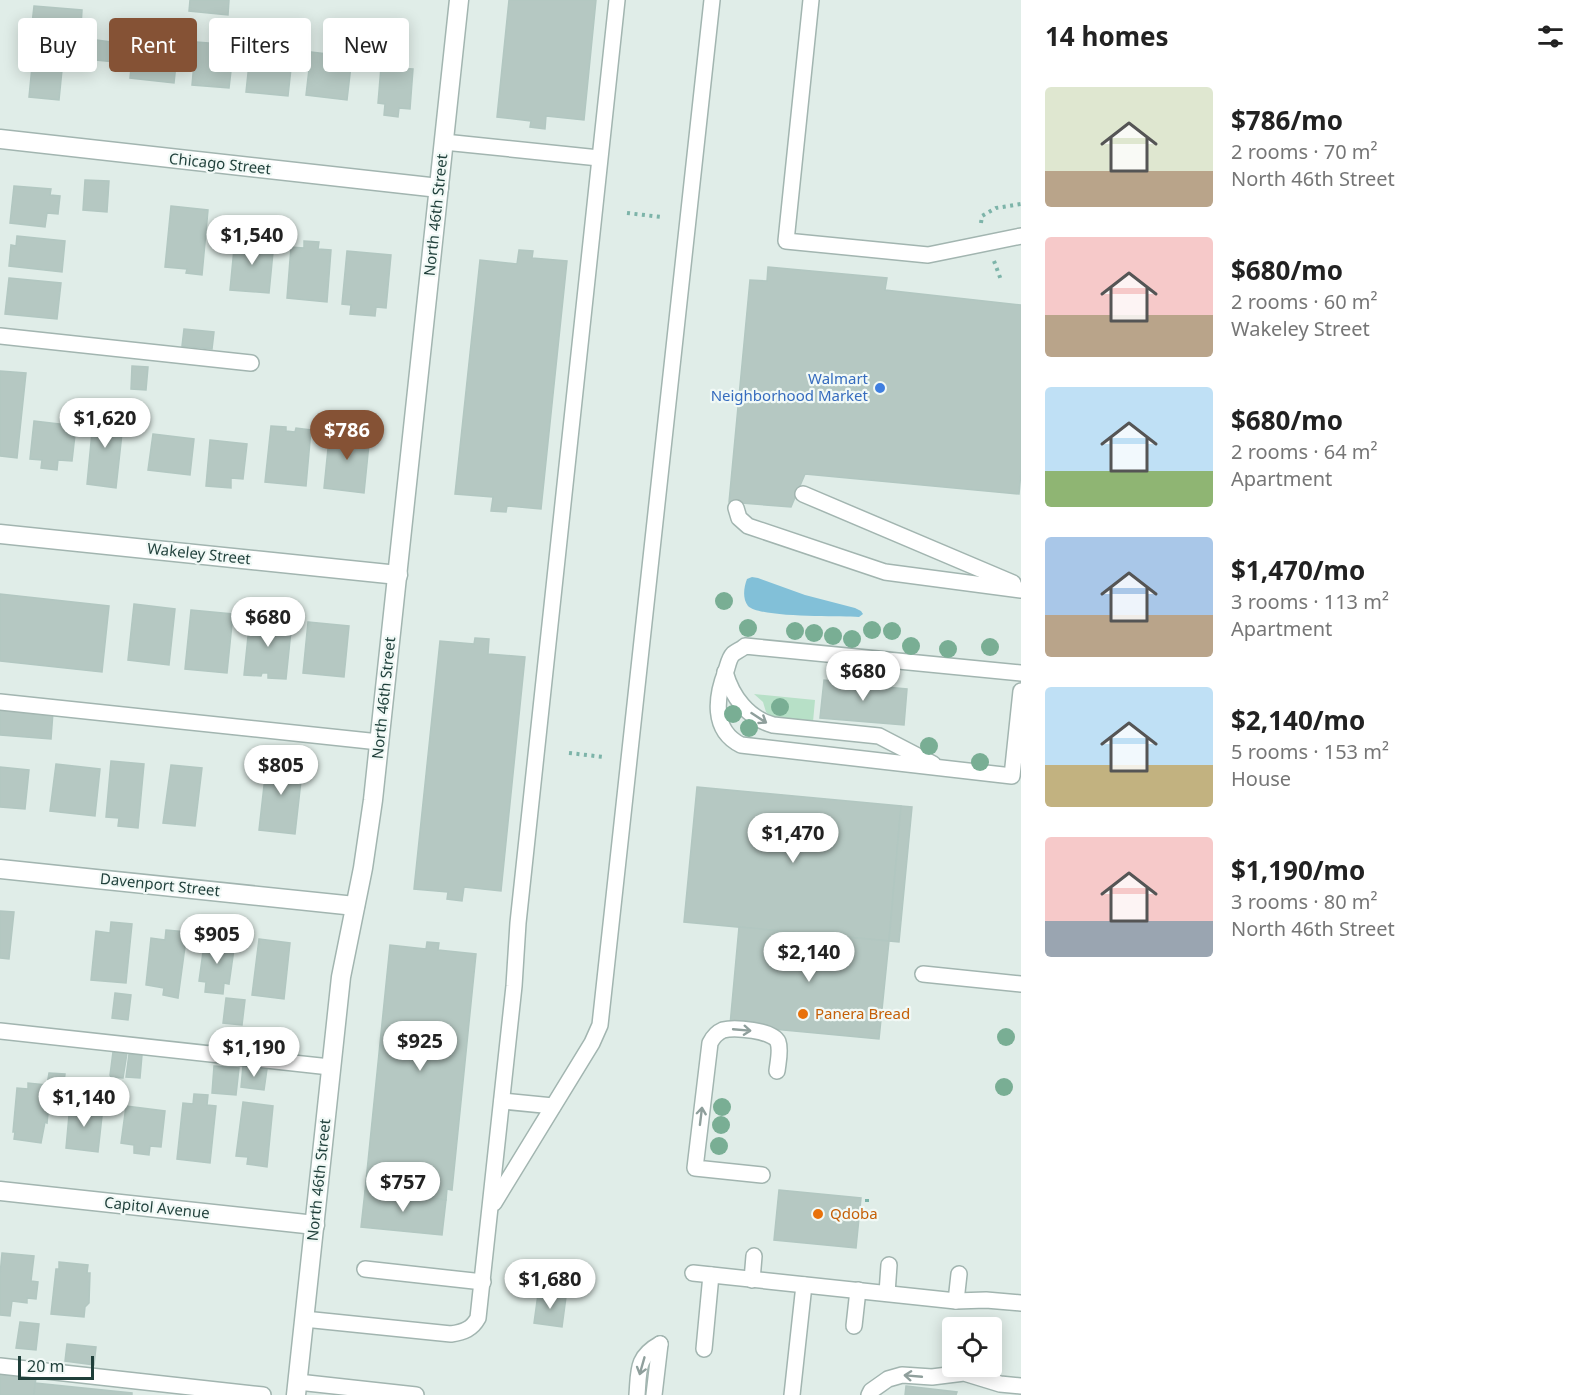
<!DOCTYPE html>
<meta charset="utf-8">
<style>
body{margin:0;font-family:"Noto Sans",sans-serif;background:#f6f6f6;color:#222;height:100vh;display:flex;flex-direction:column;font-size:22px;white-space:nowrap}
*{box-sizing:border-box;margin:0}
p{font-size:20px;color:#767676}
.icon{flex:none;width:33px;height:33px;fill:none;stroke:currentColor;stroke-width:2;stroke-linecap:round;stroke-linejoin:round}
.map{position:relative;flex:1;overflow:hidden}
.drawer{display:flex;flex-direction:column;background:#fff;width:570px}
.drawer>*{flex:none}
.guide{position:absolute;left:18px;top:18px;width:570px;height:54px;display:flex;gap:12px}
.fabs{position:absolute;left:942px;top:1317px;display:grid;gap:12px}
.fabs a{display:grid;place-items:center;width:60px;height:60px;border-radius:6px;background:#fff;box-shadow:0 3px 15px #0003;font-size:30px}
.scale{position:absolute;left:18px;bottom:15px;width:76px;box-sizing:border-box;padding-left:6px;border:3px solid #1f3f3a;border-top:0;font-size:16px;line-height:21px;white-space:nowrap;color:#1f3f3a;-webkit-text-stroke:4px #f1f9f6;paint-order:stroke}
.price{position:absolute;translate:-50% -51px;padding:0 14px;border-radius:21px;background:#fff;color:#222;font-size:20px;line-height:39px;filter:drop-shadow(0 2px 3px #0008)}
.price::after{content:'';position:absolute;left:50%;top:36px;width:18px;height:14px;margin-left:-9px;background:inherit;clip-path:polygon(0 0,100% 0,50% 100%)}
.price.selected{background:#855235;color:#fff}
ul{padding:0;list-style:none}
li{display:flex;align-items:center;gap:18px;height:150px;padding:0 24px}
li span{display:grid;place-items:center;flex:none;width:168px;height:120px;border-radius:6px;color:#555}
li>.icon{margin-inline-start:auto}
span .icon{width:72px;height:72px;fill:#fffc;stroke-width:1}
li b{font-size:26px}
h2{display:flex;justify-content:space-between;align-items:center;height:72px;padding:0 24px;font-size:26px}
.tag{padding:0 21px;border-radius:6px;background:#fff;box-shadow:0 3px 15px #0003;font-size:21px;line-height:54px}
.tag.selected{background:#855235;color:#fff}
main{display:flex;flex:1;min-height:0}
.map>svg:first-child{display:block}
.green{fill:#b7e0c7}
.water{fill:#82c0d8}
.building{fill:#b5c8c2;stroke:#b2c7c1;stroke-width:1.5}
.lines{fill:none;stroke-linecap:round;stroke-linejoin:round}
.service-casing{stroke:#a2b5b0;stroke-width:18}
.minor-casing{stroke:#a2b5b0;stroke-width:21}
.path{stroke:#7db4a9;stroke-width:4;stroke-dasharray:3 4.5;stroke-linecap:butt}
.service{stroke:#fff;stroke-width:15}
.minor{stroke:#fff;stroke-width:18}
.tree{fill:#79ae94}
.oneway{stroke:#8f9f9c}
.shop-dot{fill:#3f7fe0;stroke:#f1f9f6;stroke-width:2}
.food-dot{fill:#e8710a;stroke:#f1f9f6;stroke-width:2}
.labels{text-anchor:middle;stroke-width:4.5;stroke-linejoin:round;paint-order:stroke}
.street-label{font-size:15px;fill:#1f3f3a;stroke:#f1f9f6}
.shop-label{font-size:15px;fill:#366cbe;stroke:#f1f9f6;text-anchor:end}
.food-label{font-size:15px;fill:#c56008;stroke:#f1f9f6;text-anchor:start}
</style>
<main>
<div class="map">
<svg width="1021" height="1395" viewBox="0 0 1021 1395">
<rect width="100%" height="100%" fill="#e0ede8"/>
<path class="green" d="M754,694L815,700L813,722L773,718L766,712L763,702Z"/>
<path class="water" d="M752,577L758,578L805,595L855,608L861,611L863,614L859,617C839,616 760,618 748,606C742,598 744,587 747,579Z"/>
<g class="building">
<path d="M190,0H229L228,15L189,11Z"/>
<path d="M509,0H596L584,120L546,116L545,129L530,127L531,121L497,117Z"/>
<path d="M34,6L82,10L80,44L39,41L40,25L32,24Z"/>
<path d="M135,31L179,36L174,83L130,78Z"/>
<path d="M89,39L118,43L115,62L86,59Z"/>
<path d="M196,42L234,45L229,88L192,85Z"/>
<path d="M251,45L293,50L288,96L246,92Z"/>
<path d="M311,52L352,57L347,100L306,95Z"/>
<path d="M33,56L63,60L59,100L29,97Z"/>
<path d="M381,67L413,69L410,109L399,108L398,117L384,115L385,104L378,103Z"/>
<path d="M85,180L109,181L107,212L83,210Z"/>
<path d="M14,186L51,189L50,195L60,196L58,214L47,213L45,227L10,223Z"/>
<path d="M171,206L208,210L202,275L186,273L187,269L165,267Z"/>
<path d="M17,236L65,241L62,272L9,266L11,245L16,246Z"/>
<path d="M235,238L274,242L269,293L230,290Z"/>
<path d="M304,241L319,242L318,249L331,250L327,302L287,298L291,247L304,248Z"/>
<path d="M519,250L533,251L532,258L567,261L541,509L507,506L506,512L491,511L493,497L455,494L480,260L517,264Z"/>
<path d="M347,251L391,255L386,308L376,307L375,316L350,314L351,305L342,304Z"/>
<path d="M768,267L887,278L885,290L1021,305V472L1019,494L805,474L791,507L729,502L750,280L767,281Z"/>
<path d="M9,278L61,283L57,319L5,314Z"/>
<path d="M184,329L214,332L212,349L182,346Z"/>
<path d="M132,366L148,367L146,390L131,389Z"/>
<path d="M0,371L26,373L17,458L0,456Z"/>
<path d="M94,411L124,415L116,488L87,484Z"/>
<path d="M34,421L76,426L72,461L58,460L57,470L41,468L42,460L30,459Z"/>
<path d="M271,426L286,427V431L295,432L296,428L311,430L306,486L265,482Z"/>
<path d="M330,429L370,434L364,493L324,488Z"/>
<path d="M153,434L194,439L190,475L148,470Z"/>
<path d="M210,440L247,444L243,479L231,478V488L206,486Z"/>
<path d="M0,594L109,606L102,672L0,661Z"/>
<path d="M134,604L175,609L169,665L128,660Z"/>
<path d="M191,610L233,614L227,673L185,669Z"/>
<path d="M250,617L292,621L286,679L268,678V673H262L261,676L244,675Z"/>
<path d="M308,622L349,626L344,677L303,673Z"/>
<path d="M475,638L489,639L488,654L525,657L501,891L464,887L462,901L447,899L448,892L414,889L440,641L474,644Z"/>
<path d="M852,677L876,679L875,686L907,689L904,725L820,718L824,680L851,683Z"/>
<path d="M0,708L53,712L51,739L0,735Z"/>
<path d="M267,759L303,763L295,834L259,830Z"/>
<path d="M111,761L144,764L138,828L118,826L119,818L106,817Z"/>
<path d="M56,764L100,769L95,816L50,811Z"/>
<path d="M171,765L202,768L195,826L163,823Z"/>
<path d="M0,767L29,770L25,809L0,807Z"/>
<path d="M697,787L901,806L889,941L684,922Z"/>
<path d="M901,806L912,807L899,942L889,941Z"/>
<path d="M0,911L14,912L9,959L0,958Z"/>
<path d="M111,922L132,924L126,983L91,980L96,931L110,933Z"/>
<path d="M739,927L889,941L879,1039L730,1025Z"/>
<path d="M166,930L187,932L178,998L163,995L164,988L146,985L151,938L165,940Z"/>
<path d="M207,938L232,941L231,949H234L229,984L224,983L223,994L205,992L206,982L199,981L204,945L207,946Z"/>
<path d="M259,939L290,943L284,999L252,995Z"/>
<path d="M427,942L439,943L438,950L476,954L452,1190L447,1189L446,1200L365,1191L390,945L426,949Z"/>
<path d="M115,993L131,995L128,1020L112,1018Z"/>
<path d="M226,998L245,1000L242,1025L223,1023Z"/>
<path d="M113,1052L127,1053L123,1078L111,1077L110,1075Z"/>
<path d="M129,1054L142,1055L140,1078L126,1077Z"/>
<path d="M214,1066L239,1068L236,1095L212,1093Z"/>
<path d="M243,1066L267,1069L264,1090L241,1087Z"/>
<path d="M49,1073L65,1074L62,1098L48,1096L47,1104H49L47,1123L45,1122L41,1143L14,1139L15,1132H13L17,1088L28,1089V1083L47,1085Z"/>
<path d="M194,1094L208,1095L207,1105L216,1106L210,1163L177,1159L183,1103L193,1104Z"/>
<path d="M243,1102L273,1106L267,1167L247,1164L248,1157L236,1156Z"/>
<path d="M70,1104L103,1107L98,1152L66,1148Z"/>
<path d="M126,1106L165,1111L161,1147L150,1146L149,1155L134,1153V1145L121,1143Z"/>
<path d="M779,1190L861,1198L856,1248L774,1240Z"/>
<path d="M365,1191L446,1200L442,1235L361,1227Z"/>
<path d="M2,1253L34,1256L31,1281L38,1282L36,1299L27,1298V1303L12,1301L10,1316L0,1315V1275Z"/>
<path d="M59,1262L88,1265L87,1273H90L89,1303L85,1307L84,1317L51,1314L56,1269H59Z"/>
<path d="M538,1294L566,1297L562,1327L534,1323Z"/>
<path d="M20,1322L39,1324L36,1350L16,1348Z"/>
<path d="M67,1344L96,1347L94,1365L65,1361Z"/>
<path d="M0,1373L36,1377L34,1395H0Z"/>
<path d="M35,1383L132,1393V1395H34Z"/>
<path d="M906,1386L957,1392L956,1395H905Z"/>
</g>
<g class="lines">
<g class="service-casing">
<g id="service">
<path d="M811,0L786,241L928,255L1021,236"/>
<path d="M444,142L599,158"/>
<path d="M0,336L251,363"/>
<path d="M803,494L1013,583"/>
<path d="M736,508L739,518L748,526L885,572L1021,590"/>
<path d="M725,672C732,697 748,718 773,725L879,736L933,764"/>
<path d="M1021,673L745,646C742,649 737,651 733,654C729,658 728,665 726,671C716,696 711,730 741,745L1012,776L1021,691"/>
<path d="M0,702L379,742"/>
<path d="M923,974L1021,984"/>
<path d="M0,1031L330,1067"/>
<path d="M502,1101L553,1106"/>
<path d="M762,1175L695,1168L710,1043C713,1037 716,1033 723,1030C734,1027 773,1030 778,1042C781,1050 778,1062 777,1071"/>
<path d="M494,1203L592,1043L600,1025L712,0"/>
<path d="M365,1269L483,1282"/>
<path d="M693,1273L956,1301L986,1300L1021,1303"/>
<path d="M752,1280L754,1256"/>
<path d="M887,1293L889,1265"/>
<path d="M956,1301L959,1274"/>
<path d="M304,1319L451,1334C464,1332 472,1329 478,1318L514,986L518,923L617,0"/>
<path d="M854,1326L858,1290"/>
<path d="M704,1349L711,1275"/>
<path d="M0,1366L263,1395"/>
<path d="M298,1382L416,1395"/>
<path d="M637,1395C639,1371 636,1357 660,1344"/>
<path d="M654,1395L660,1344"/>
<path d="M792,1395L804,1285"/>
<path d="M869,1395L871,1391L888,1379L902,1375L932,1377L964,1373L1000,1384L1021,1386"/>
</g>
</g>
<g class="minor-casing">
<g id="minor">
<path d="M0,139L439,188"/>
<path d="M0,534L398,575"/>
<path d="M0,869L355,906"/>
<path d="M0,1191L315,1225"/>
<path d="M296,1395L341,977L363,868L373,800L459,0"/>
</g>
</g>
<g class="path">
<path d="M627,213L661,217"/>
<path d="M981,223L982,216L996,208L1021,204"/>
<path d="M994,261L1001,280"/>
<path d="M569,753L604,757"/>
<path d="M867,1202V1198"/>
</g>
<use href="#service" class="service"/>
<use href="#minor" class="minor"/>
</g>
<g class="tree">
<circle cx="724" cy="601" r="9"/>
<circle cx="748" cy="628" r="9"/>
<circle cx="872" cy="630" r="9"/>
<circle cx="795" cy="631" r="9"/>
<circle cx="892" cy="631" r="9"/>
<circle cx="814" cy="633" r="9"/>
<circle cx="833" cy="636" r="9"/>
<circle cx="852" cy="639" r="9"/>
<circle cx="911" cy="646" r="9"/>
<circle cx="990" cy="647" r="9"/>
<circle cx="948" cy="649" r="9"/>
<circle cx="780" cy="707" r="9"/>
<circle cx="733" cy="714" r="9"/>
<circle cx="749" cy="728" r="9"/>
<circle cx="929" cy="746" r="9"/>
<circle cx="980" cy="762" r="9"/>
<circle cx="1006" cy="1037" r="9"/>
<circle cx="1004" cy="1087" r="9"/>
<circle cx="722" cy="1107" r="9"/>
<circle cx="721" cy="1125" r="9"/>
<circle cx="719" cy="1146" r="9"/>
</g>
<defs><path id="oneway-shaft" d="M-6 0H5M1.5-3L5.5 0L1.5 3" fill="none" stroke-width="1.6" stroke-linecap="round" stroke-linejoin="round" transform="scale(1.5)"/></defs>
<g class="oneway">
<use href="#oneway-shaft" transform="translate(759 718) rotate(33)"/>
<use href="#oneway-shaft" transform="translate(742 1030) rotate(5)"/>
<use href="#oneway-shaft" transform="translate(701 1116) rotate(-83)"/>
<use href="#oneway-shaft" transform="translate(642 1366) rotate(106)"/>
<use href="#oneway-shaft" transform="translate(913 1376) rotate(-175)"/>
</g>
<circle class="shop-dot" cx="880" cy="388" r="6"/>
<g class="food-dot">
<circle cx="803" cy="1014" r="6"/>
<circle cx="818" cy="1214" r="6"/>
</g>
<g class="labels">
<g class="street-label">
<text transform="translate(220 164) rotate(6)" y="5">Chicago Street</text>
<text transform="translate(436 215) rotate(-84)" y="5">North 46th Street</text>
<text transform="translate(199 554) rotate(6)" y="5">Wakeley Street</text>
<text transform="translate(384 698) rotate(-84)" y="5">North 46th Street</text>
<text transform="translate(160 885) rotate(6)" y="5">Davenport Street</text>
<text transform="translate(319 1180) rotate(-84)" y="5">North 46th Street</text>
<text transform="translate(157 1208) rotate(6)" y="5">Capitol Avenue</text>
</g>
<g class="shop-label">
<text x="868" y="384">Walmart<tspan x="868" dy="17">Neighborhood Market</tspan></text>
</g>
<g class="food-label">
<text x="815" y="1019">Panera Bread</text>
<text x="830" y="1219">Qdoba</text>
</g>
</g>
</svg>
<div class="fabs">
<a><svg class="icon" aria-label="locate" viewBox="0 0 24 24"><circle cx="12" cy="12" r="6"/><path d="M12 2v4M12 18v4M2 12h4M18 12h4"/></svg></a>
</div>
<div class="scale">20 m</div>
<b class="price" style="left:252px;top:266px">$1,540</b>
<b class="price" style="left:105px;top:449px">$1,620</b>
<b class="price selected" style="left:347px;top:461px">$786</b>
<b class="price" style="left:268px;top:648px">$680</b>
<b class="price" style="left:863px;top:702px">$680</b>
<b class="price" style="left:281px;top:796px">$805</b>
<b class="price" style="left:793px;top:864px">$1,470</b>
<b class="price" style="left:217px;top:965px">$905</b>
<b class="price" style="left:809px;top:983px">$2,140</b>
<b class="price" style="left:420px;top:1072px">$925</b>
<b class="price" style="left:254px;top:1078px">$1,190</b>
<b class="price" style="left:84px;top:1128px">$1,140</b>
<b class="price" style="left:403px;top:1213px">$757</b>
<b class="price" style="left:550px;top:1310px">$1,680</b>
<div class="guide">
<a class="tag">Buy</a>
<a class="tag selected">Rent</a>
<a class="tag">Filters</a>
<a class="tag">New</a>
</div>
</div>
<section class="drawer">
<h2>14 homes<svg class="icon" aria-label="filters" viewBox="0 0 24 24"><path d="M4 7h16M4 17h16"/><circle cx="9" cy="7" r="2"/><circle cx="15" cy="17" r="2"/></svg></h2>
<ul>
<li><span style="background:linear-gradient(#dfe7d0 70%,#b9a48a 0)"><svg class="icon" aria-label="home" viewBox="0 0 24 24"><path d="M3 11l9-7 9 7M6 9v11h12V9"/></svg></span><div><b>$786/mo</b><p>2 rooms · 70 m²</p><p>North 46th Street</p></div></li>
<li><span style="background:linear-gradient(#f6c9c9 65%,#b9a48a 0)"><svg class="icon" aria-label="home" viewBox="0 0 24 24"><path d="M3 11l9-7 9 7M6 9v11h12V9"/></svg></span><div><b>$680/mo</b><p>2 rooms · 60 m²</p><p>Wakeley Street</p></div></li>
<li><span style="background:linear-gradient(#bfe0f5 70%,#8fb573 0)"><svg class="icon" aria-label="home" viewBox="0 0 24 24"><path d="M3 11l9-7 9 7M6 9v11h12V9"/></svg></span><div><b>$680/mo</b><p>2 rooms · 64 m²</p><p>Apartment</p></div></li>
<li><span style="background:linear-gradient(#a9c7e8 65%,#b9a48a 0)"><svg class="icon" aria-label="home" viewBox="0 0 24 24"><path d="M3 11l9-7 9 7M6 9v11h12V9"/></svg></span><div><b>$1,470/mo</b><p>3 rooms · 113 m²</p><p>Apartment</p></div></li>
<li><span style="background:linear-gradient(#bfe0f5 65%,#c2b280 0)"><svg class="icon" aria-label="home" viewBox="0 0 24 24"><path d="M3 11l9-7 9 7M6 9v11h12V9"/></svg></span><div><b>$2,140/mo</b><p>5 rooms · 153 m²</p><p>House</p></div></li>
<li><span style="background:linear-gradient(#f6c9c9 70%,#9aa5b1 0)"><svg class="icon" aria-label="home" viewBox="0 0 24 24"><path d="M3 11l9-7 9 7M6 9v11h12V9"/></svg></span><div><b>$1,190/mo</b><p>3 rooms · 80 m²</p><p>North 46th Street</p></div></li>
</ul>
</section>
</main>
